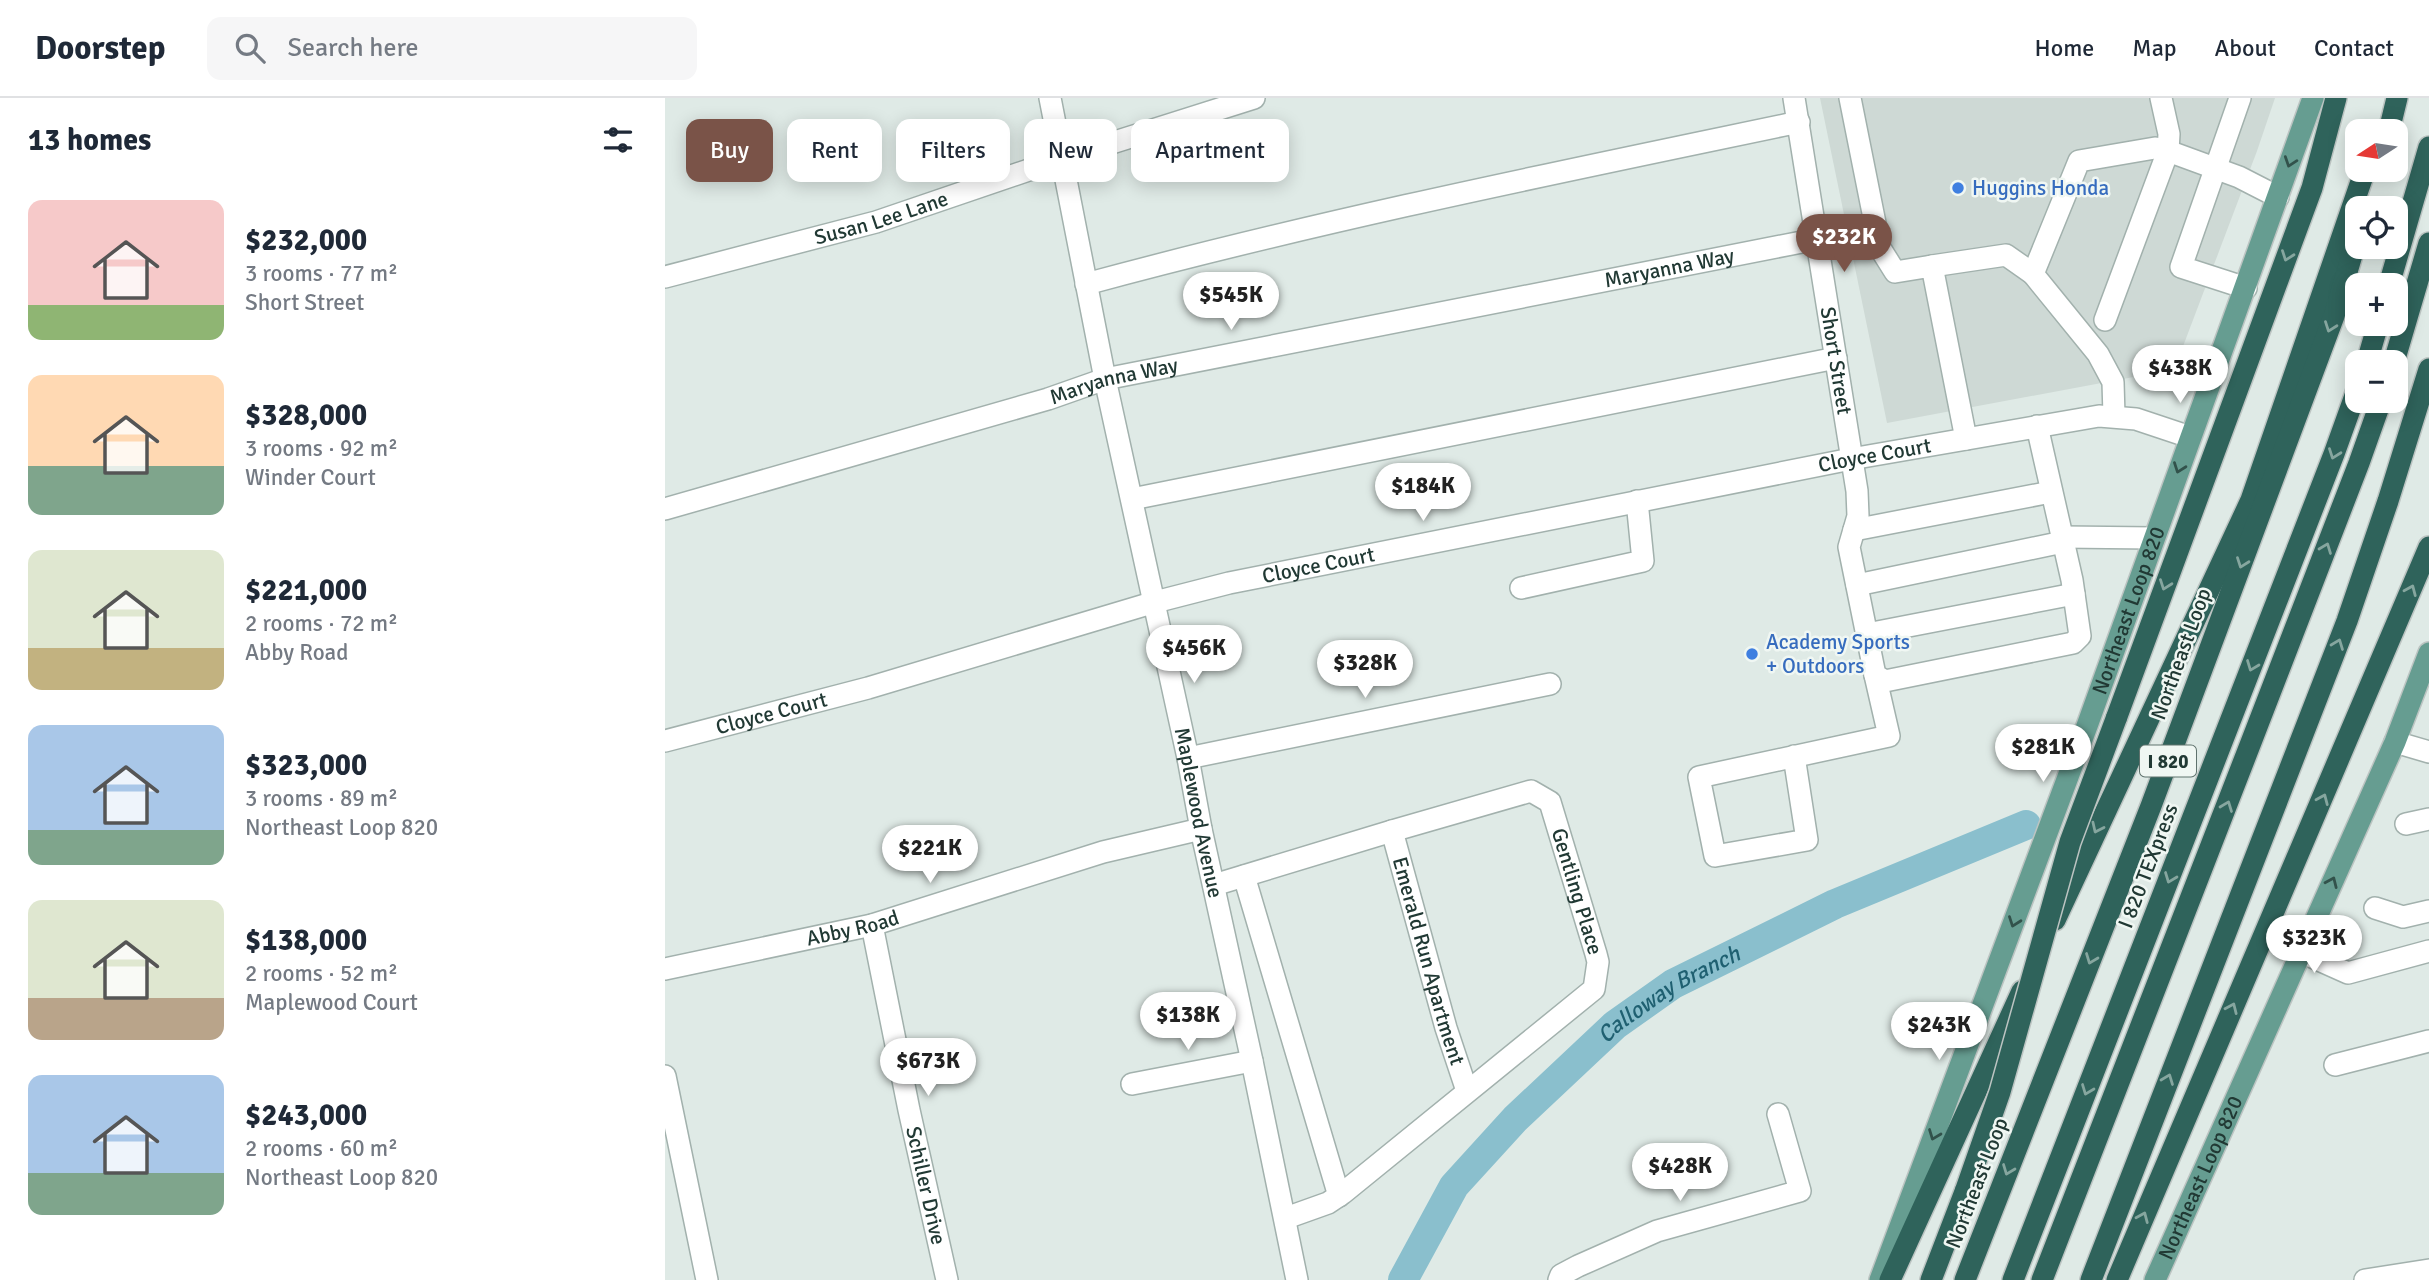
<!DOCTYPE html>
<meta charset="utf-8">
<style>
body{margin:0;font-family:Signika,sans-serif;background:#f6f6f7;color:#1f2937;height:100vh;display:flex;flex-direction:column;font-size:26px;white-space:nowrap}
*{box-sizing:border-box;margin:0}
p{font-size:23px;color:#747a83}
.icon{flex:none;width:38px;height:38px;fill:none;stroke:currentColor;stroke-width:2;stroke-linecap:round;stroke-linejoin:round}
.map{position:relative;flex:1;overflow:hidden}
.details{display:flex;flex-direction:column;background:#fff;width:665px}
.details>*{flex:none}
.guide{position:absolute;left:21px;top:21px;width:665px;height:63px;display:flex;gap:14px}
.needle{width:46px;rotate:258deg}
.tools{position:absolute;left:1680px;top:21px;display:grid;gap:14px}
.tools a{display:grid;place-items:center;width:63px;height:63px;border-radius:14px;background:#fff;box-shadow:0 4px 18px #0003;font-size:35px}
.price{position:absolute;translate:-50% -60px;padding:0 16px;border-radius:24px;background:#fff;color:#222;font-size:23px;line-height:46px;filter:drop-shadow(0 2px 4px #0008)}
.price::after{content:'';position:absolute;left:50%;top:42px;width:21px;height:16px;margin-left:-10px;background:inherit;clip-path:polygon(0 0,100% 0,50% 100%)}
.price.current{background:#7a5348;color:#fff}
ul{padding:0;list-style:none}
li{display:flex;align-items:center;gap:21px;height:175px;padding:0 28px}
li span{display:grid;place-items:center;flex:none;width:196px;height:140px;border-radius:14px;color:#555}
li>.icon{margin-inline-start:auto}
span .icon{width:84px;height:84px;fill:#fffc;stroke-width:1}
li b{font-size:30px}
h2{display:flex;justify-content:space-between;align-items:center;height:84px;padding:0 28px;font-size:30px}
.pill{padding:0 24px;border-radius:14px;background:#fff;box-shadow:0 4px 18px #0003;font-size:24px;line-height:63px}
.pill.current{background:#7a5348;color:#fff}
header{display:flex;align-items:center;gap:42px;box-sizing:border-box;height:98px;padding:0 35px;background:#fff;border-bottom:2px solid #e0e1e3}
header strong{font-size:33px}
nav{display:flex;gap:38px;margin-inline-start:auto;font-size:24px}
.search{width:490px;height:63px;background:#f6f6f7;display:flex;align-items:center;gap:18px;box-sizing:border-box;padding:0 24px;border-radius:14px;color:#747a83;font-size:26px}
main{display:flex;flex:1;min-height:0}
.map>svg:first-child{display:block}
.built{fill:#ced9d5}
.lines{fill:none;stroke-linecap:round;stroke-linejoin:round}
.river{stroke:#8abfcd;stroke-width:30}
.minor-casing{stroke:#a2b1ad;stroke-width:24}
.major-casing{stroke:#bcc4c2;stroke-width:24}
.highway-casing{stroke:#bcc4c2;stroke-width:24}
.minor{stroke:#fff;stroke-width:21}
.major{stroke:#669d91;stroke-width:21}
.highway{stroke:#2f635b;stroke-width:21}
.highway-bridge-casing{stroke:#bcc4c2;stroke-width:24;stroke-linecap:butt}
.highway-bridge{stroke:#2f635b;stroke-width:21}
.oneway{stroke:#32524b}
.oneway2{stroke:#86a69f}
.shop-dot{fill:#3f7fe0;stroke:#f0f7f3;stroke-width:2.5}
.labels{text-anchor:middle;stroke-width:5;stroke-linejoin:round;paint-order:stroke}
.shield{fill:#f0f7f3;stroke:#5f726d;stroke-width:2}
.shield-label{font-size:19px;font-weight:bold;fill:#213934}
.shop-label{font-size:21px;fill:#366cbe;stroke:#f0f7f3;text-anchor:start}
.street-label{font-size:21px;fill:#213934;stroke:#f0f7f3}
.water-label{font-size:23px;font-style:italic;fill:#1f6071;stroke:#f0f7f3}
</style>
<header>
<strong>Doorstep</strong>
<div class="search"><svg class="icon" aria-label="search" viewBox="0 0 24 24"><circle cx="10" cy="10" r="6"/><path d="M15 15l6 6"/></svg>Search here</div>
<nav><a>Home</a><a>Map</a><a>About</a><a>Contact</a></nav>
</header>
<main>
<section class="details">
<h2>13 homes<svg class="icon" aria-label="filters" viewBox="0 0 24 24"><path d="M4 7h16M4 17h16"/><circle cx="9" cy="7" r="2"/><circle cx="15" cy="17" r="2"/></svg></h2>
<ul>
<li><span style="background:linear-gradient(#f6c9c9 75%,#8fb573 0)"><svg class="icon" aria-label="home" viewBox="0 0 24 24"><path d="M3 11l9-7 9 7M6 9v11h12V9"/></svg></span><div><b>$232,000</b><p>3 rooms · 77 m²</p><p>Short Street</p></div></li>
<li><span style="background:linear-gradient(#ffd9b3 65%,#7fa58c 0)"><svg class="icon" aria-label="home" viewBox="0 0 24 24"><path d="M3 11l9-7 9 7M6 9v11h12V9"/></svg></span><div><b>$328,000</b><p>3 rooms · 92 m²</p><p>Winder Court</p></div></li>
<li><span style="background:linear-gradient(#dfe7d0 70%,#c2b280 0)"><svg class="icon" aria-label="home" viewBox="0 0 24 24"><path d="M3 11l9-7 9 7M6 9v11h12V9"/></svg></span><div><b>$221,000</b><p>2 rooms · 72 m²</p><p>Abby Road</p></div></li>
<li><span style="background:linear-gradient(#a9c7e8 75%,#7fa58c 0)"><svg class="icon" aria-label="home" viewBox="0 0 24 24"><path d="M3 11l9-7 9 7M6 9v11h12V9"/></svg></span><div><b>$323,000</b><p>3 rooms · 89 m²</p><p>Northeast Loop 820</p></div></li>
<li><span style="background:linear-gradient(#dfe7d0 70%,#b9a48a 0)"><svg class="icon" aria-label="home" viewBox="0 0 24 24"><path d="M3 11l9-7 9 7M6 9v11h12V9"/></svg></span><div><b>$138,000</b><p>2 rooms · 52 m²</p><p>Maplewood Court</p></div></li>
<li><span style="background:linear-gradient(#a9c7e8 70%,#7fa58c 0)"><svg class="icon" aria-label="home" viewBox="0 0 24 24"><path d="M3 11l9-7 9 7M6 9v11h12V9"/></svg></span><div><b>$243,000</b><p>2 rooms · 60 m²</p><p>Northeast Loop 820</p></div></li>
</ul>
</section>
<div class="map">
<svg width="1764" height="1182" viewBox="0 0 1764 1182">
<rect width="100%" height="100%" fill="#dfeae6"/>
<path class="built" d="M1155,0H1610L1592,53L1517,251L1506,272L1222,325Z"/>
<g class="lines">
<path class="river" id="s1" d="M738,1182L789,1088L850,1021L950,927L1008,886L1170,806L1361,727"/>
<g class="minor-casing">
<g id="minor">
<path id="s2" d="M385,0L440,281L523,660L536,731L587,963L632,1182"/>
<path id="s3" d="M1129,0L1192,393L1193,418L1184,449L1210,577L1220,583L1408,545L1415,538L1407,482L1372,328"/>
<path d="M1185,0L1215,150L1230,174L1267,168L1301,341"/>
<path d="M1575,0L1516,169L1581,190"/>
<path d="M1267,168L1341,157L1368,176"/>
<path id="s4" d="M0,179L211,124L396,61L589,0"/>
<path d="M421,186C657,122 895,74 1134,24"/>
<path d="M1440,222L1503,53L1504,36L1496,0"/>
<path d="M1449,318L1448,284L1433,256L1368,176L1414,63L1490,50L1503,53L1574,79L1613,99"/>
<path d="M467,401L1171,260"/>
<path id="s5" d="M0,411L383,301L440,281L1152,141"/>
<path d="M1189,432L1386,394"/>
<path d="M1397,439L1489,440"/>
<path d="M1192,487L1398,444"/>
<path d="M856,490L978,463L972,403"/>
<path d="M1202,536L1409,496"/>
<path id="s6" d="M0,643L203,590L490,504L564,485L1186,361L1434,318L1471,321L1525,339"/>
<path d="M1730,644L1764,654"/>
<path d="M1129,658L1142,742L1050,758L1034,679L1224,638L1210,577"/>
<path d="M523,660L885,586"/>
<path d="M1741,726L1764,721"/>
<path id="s7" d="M727,733L781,930L802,993"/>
<path d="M579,778L674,1098"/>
<path id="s8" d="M549,787L727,733L866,693L885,704L931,856L933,864L929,891L678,1095L663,1105L621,1120"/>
<path d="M1710,810L1738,819L1764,813"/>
<path id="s9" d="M207,827L244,1012L282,1182"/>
<path d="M1636,854L1683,875L1764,853"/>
<path id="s10" d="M0,871L207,827L438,754L536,731"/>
<path d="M1670,967L1764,943"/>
<path d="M0,978L42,1182"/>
<path d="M467,986L587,963"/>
<path d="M894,1182L896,1177L913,1168L992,1133L1135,1093L1113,1016"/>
<path d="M1700,1182L1764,1172"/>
</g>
</g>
<g class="major-casing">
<g id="major">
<path id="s11" d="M1215,1182L1422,628L1648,0"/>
<path id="s12" d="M1490,1182L1730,644L1764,555"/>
</g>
</g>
<g class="highway-casing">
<g id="highway">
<path d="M1724,33L1732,0"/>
<path d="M1724,187L1764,49"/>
<path d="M1702,264L1713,226"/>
<path d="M1729,264L1764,145"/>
<path d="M1451,621L1647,90L1671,0"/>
<path d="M1390,822L1586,402L1700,72"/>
<path d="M1225,1182L1357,893"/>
<path d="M1266,1182L1301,1091"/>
<path d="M1300,1182L1486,708L1669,218L1692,140"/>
<path d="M1348,1182L1669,356L1692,292"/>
<path d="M1377,1182L1585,647L1694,365L1716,303"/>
<path d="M1426,1182L1682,523L1723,403L1764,271"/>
<path d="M1452,1182L1764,449"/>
</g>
</g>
<use href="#minor" class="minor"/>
<use href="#major" class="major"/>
<use href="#highway" class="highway"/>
<g class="highway-bridge-casing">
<path id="highway-bridge" d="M1301,1091L1335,994L1405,744L1451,621"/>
</g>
<use href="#highway-bridge" class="highway-bridge"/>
</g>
<defs><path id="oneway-chevron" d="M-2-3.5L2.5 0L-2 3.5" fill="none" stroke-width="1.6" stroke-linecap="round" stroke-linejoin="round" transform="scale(1.75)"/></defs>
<g class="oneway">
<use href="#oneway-chevron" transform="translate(1625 64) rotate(109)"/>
<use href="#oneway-chevron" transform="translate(1514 370) rotate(110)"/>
<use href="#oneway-chevron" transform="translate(1667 784) rotate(-66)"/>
<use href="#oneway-chevron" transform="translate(1349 824) rotate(110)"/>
<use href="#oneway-chevron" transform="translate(1269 1037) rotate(111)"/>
</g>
<g class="oneway2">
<use href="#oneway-chevron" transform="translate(1622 158) rotate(110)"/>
<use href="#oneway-chevron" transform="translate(1665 229) rotate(110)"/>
<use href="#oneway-chevron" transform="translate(1669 356) rotate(110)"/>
<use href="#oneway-chevron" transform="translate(1661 450) rotate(-69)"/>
<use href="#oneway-chevron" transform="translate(1577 465) rotate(110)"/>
<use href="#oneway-chevron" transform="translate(1500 487) rotate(110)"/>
<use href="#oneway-chevron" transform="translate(1746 492) rotate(-67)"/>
<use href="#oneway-chevron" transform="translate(1673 546) rotate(-69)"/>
<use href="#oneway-chevron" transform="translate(1587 568) rotate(111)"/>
<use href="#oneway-chevron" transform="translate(1658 701) rotate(-67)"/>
<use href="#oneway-chevron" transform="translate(1562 708) rotate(-69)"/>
<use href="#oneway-chevron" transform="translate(1432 730) rotate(115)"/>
<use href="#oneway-chevron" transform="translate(1505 780) rotate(111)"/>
<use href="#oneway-chevron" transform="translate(1426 861) rotate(111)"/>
<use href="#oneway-chevron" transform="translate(1567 910) rotate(-66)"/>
<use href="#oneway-chevron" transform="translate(1503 981) rotate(-69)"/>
<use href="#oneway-chevron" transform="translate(1422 992) rotate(111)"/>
<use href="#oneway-chevron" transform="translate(1343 1072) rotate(111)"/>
<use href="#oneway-chevron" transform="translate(1478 1119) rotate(-67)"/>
</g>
<g class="shop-dot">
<circle cx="1293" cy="90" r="7"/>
<circle cx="1087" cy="556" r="7"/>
</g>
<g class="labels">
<rect class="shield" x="1475" y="647.5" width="56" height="31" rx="5"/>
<g class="shield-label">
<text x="1503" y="670">I 820</text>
</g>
<g class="shop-label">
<text x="1307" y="97">Huggins Honda</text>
<text x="1101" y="551">Academy Sports<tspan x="1101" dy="24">+ Outdoors</tspan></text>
</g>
<g class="street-label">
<text dy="7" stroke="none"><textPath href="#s4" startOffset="224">Susan Lee Lane</textPath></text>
<text dy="7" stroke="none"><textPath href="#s5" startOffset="1034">Maryanna Way</textPath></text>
<text dy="7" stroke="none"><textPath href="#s3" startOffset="266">Short Street</textPath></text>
<text dy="7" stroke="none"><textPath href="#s5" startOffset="467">Maryanna Way</textPath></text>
<text dy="7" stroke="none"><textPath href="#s6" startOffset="1244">Cloyce Court</textPath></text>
<text dy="7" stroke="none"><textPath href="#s6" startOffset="677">Cloyce Court</textPath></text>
<text dy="7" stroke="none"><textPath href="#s11" startOffset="714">Northeast Loop 820</textPath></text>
<text transform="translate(1516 556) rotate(-70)" y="7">Northeast Loop</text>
<text dy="7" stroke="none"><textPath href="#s6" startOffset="110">Cloyce Court</textPath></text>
<text dy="7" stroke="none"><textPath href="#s2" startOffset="730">Maplewood Avenue</textPath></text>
<text transform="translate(1483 768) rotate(-69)" y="7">I 820 TEXpress</text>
<text dy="7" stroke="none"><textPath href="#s8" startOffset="446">Gentling Place</textPath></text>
<text dy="7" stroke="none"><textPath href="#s10" startOffset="192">Abby Road</textPath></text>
<text dy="7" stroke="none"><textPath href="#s7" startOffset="135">Emerald Run Apartment</textPath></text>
<text dy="7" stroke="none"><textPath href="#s12" startOffset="112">Northeast Loop 820</textPath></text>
<text transform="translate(1312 1085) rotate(-69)" y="7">Northeast Loop</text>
<text dy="7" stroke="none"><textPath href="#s9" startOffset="266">Schiller Drive</textPath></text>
</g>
<g class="water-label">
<text dy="8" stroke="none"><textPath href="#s1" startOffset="397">Calloway Branch</textPath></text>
</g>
</g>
</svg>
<div class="tools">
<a><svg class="needle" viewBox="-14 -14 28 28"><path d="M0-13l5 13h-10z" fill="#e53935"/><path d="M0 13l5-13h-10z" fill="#747a83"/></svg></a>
<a><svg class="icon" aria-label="locate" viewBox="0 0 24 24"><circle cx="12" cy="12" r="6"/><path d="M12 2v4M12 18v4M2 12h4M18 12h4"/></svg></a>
<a>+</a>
<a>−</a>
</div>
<b class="price current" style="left:1179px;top:176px">$232K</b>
<b class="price" style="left:566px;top:234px">$545K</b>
<b class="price" style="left:1515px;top:307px">$438K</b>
<b class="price" style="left:758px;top:425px">$184K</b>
<b class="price" style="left:529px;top:587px">$456K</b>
<b class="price" style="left:700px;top:602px">$328K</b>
<b class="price" style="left:1378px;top:686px">$281K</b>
<b class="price" style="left:265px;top:787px">$221K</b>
<b class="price" style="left:1649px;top:877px">$323K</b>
<b class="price" style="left:523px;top:954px">$138K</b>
<b class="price" style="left:1274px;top:964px">$243K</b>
<b class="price" style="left:263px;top:1000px">$673K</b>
<b class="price" style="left:1015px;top:1105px">$428K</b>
<div class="guide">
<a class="pill current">Buy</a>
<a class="pill">Rent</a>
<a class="pill">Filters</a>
<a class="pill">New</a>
<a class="pill">Apartment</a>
</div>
</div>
</main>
